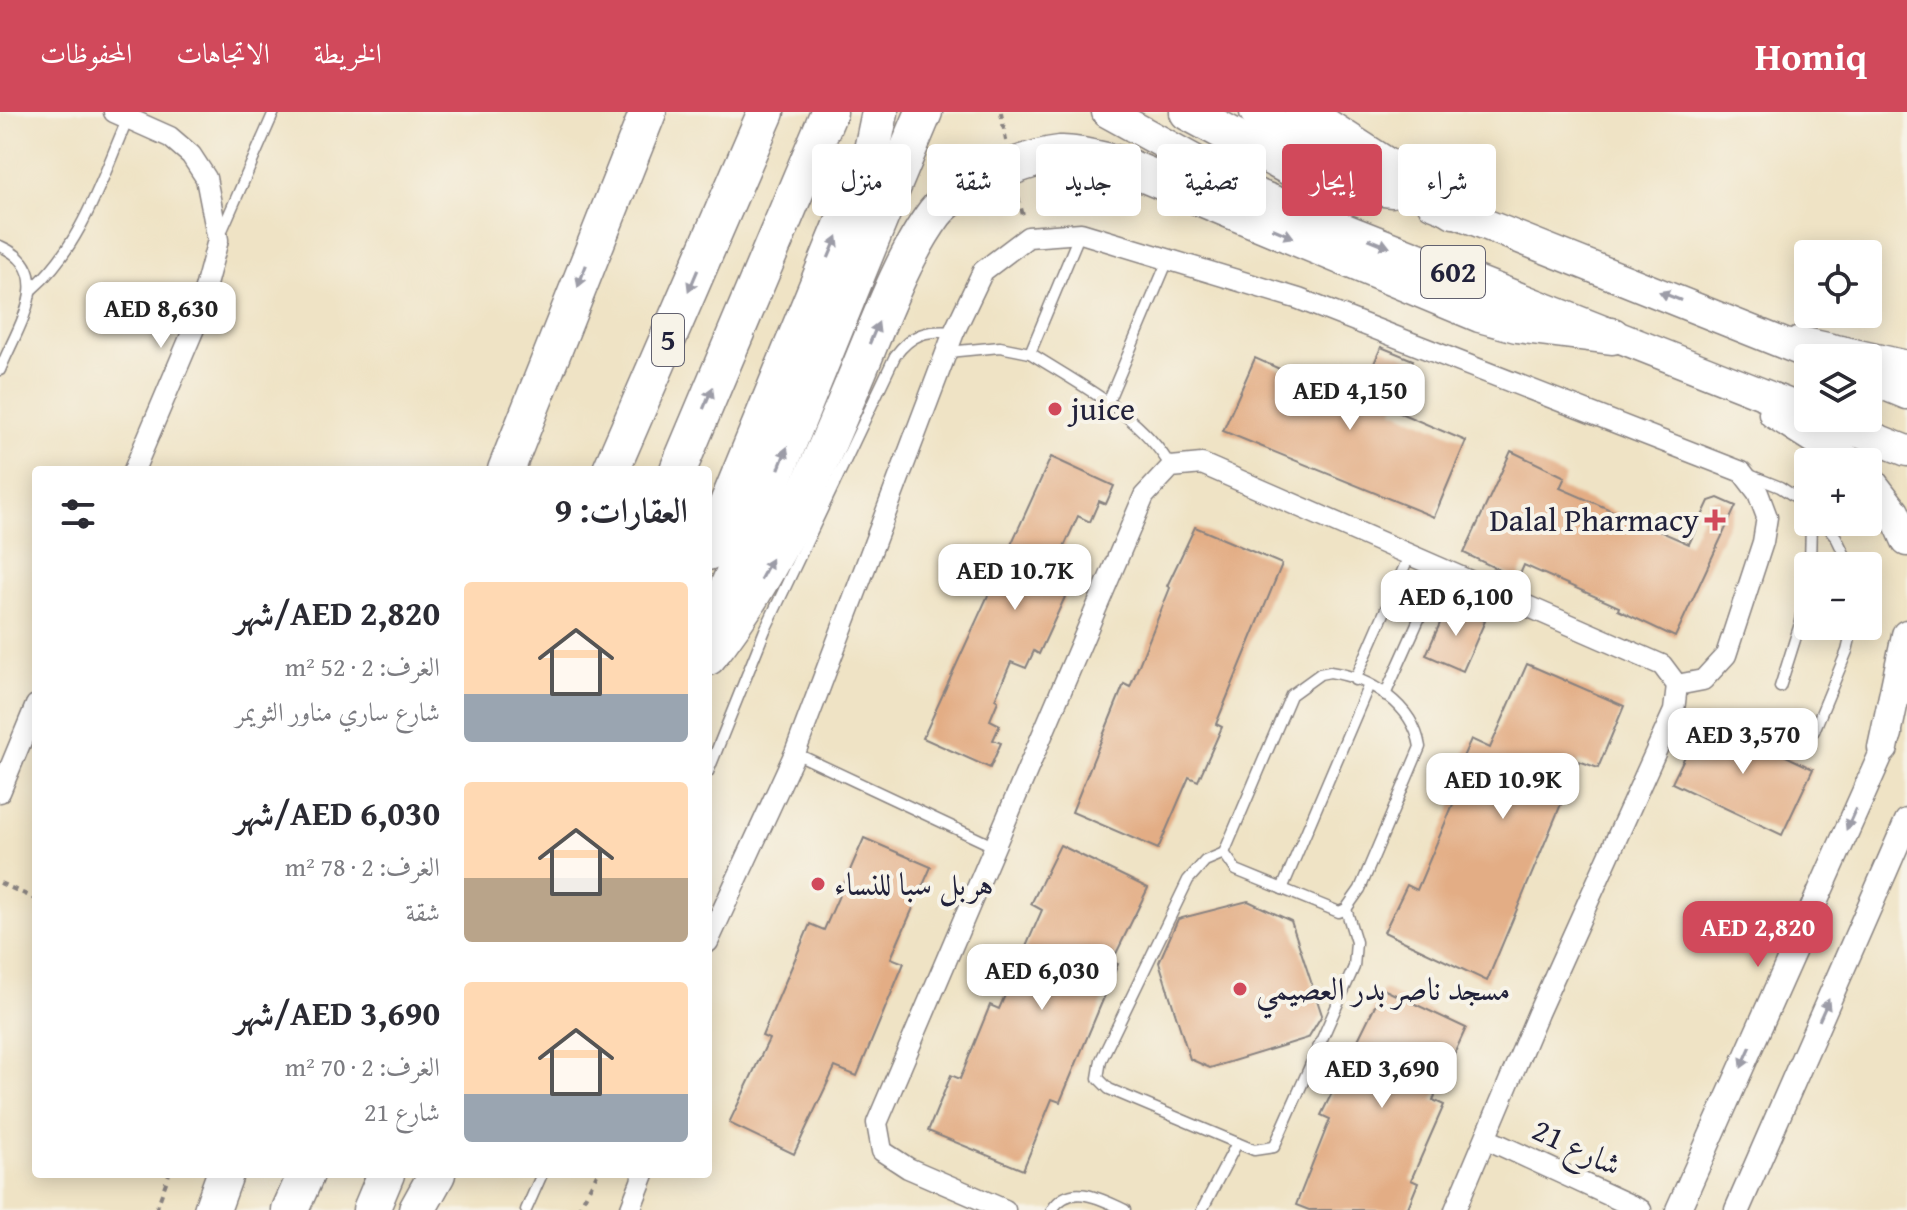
<!DOCTYPE html>
<html lang="ar">
<meta charset="utf-8">
<style>
body{margin:0;font-family:"Gentium Book Plus",Amiri,serif;background:#f7f7f7;color:#2b2b33;direction:rtl;height:100vh;display:flex;flex-direction:column;font-size:30px;white-space:nowrap}
*{box-sizing:border-box;margin:0}
p{font-size:26px;color:#7c7c81}
.icon{flex:none;width:44px;height:44px;fill:none;stroke:currentColor;stroke-width:2;stroke-linecap:round;stroke-linejoin:round}
.map{position:relative;flex:1;overflow:hidden;direction:ltr}
.details{position:absolute;left:32px;top:354px;width:680px;height:712px;display:flex;flex-direction:column;background:#fff;border-radius:8px;box-shadow:0 4px 20px #0003;direction:rtl}
.details>*{flex:none}
.hud{position:absolute;left:736px;top:32px;width:760px;height:72px;direction:rtl;display:flex;gap:16px}
.controls{position:absolute;left:1794px;top:128px;display:grid;gap:16px}
.controls a{display:grid;place-items:center;width:88px;height:88px;border-radius:8px;background:#fff;box-shadow:0 4px 20px #0003;font-size:40px}
.price{position:absolute;translate:-50% -68px;padding:0 18px;border-radius:16px;background:#fff;color:#222;font-size:26px;line-height:52px;filter:drop-shadow(0 2px 4px #0008)}
.price::after{content:'';position:absolute;left:50%;top:48px;width:24px;height:18px;margin-left:-12px;background:inherit;clip-path:polygon(0 0,100% 0,50% 100%)}
.price.selected{background:#d1495b;color:#fff}
ul{padding:0;list-style:none}
li{display:flex;align-items:center;gap:24px;height:200px;padding:0 24px}
li span{display:grid;place-items:center;flex:none;width:224px;height:160px;border-radius:8px;color:#555}
li>.icon{margin-inline-start:auto}
span .icon{width:96px;height:96px;fill:#fffc;stroke-width:1}
li b{font-size:34px}
h2{display:flex;justify-content:space-between;align-items:center;height:96px;padding:0 24px;font-size:34px}
.chip{padding:0 28px;border-radius:8px;background:#fff;box-shadow:0 4px 20px #0003;font-size:28px;line-height:72px}
.chip.selected{background:#d1495b;color:#fff}
header{display:flex;align-items:center;gap:48px;box-sizing:border-box;height:112px;padding:0 40px;background:#d1495b;color:#fff}
header strong{font-size:38px}
nav{display:flex;gap:44px;margin-inline-start:auto;font-size:28px}
.map>svg:first-child{display:block}
.building{fill:#e3ad85}
.lines{fill:none;stroke-linecap:round;stroke-linejoin:round}
.service-casing{stroke:#888280;stroke-width:13}
.minor-casing{stroke:#888280;stroke-width:23}
.tertiary-casing{stroke:#888280;stroke-width:27}
.primary-casing{stroke:#888280;stroke-width:33}
.motorway-casing{stroke:#888280;stroke-width:39}
.path{stroke:#888280;stroke-width:4;stroke-dasharray:6 6;stroke-linecap:butt}
.service{stroke:#fff;stroke-width:10}
.minor{stroke:#fff;stroke-width:20}
.tertiary{stroke:#fff;stroke-width:24}
.primary{stroke:#fff;stroke-width:30}
.motorway{stroke:#fff;stroke-width:36}
.oneway{fill:#9c9ca7}
.poi-dot{fill:#d1495b;stroke:#f7f3e8;stroke-width:3}
.labels{text-anchor:middle;stroke-width:8;stroke-linejoin:round;paint-order:stroke}
.shield{fill:#f7f3e8;stroke:#62616f;stroke-width:2}
.shield-label{font-size:30px;font-weight:bold;fill:#22223b}
.poi-label{font-size:32px;fill:#22223b;stroke:#f7f3e8;text-anchor:start}
.street-label{font-size:32px;fill:#22223b;stroke:#f7f3e8}
</style>
<header>
<strong>Homiq</strong>
<nav><a>الخريطة</a><a>الاتجاهات</a><a>المحفوظات</a></nav>
</header>
<div class="map">
<svg width="1907" height="1098" viewBox="0 0 1907 1098">
<rect width="100%" height="100%" fill="#f7f3e8"/>
<filter id="ink" filterUnits="userSpaceOnUse"><feTurbulence type="fractalNoise" baseFrequency=".0125" numOctaves="2"/><feDisplacementMap in="SourceGraphic" scale="16" xChannelSelector="R" yChannelSelector="G"/><feConvolveMatrix kernelMatrix="1 2 1 2 8 2 1 2 1" color-interpolation-filters="sRGB"/></filter>
<filter id="wash" filterUnits="userSpaceOnUse"><feTurbulence type="fractalNoise" baseFrequency=".006" numOctaves="4" result="noise"/><feDisplacementMap in="SourceGraphic" scale="32" xChannelSelector="R" yChannelSelector="G"/><feGaussianBlur stdDeviation="1.8" result="paint"/><feColorMatrix in="noise" values="0 0 0 0 0 0 0 0 0 0 0 0 0 0 0 0 0 1.4 0 .05"/><feComposite in="paint" operator="in"/></filter>
<g filter="url(#wash)">
<rect width="100%" height="100%" fill="#efe3c5"/>
<g id="blocks">
<g class="building">
<path d="M1381,235L1413,248L1393,298L1466,329L1434,405L1223,319L1255,246L1357,292Z"/>
<path d="M1511,339L1565,365L1560,376L1689,432L1709,389L1718,386L1736,394L1675,525L1618,498L1619,495L1524,453L1518,467L1464,441Z"/>
<path d="M1051,345L1114,374L1106,392L1099,389L1090,410L1078,404L1063,437L1056,453L1070,459L1064,471L1070,474L1039,542L1034,539L1026,556L1011,550L995,587L998,589L990,608L1000,613L993,628L1001,631L990,656L923,626Z"/>
<path d="M1195,415L1282,452L1216,612L1222,615L1198,669L1189,665L1158,737L1072,700L1124,572L1130,575L1170,476L1167,474Z"/>
<path d="M1448,493L1485,509L1463,559L1426,543Z"/>
<path d="M1527,552L1624,594L1598,656L1579,649L1487,869L1384,820L1407,773L1417,778L1459,678L1450,674L1471,627L1490,636Z"/>
<path d="M1704,605L1813,657L1782,723L1672,671Z"/>
<path d="M864,726L931,755L891,846L904,851L857,964L835,955L794,1042L729,1011L769,927L762,924L810,812L824,818Z"/>
<path d="M1060,733L1148,776L1112,850L1118,852L1060,990L1052,987L1023,1058L928,1019L951,963L960,967L990,893L999,897L1042,798L1031,792Z"/>
<path d="M1248,789L1291,809L1322,903L1308,926L1210,956L1190,947L1159,850L1178,807Z"/>
<path d="M1383,877L1466,916L1433,988L1444,993L1411,1068L1418,1071L1407,1098H1309L1296,1093L1330,1007L1321,1003Z"/>
</g>
</g>
</g>
<g filter="url(#ink)">
<use href="#blocks" fill-opacity="0" stroke="#888280" stroke-width="2"/>
<g class="lines">
<g class="service-casing">
<g id="service">
<path d="M220,123L274,0"/>
<path d="M0,134C59,159 17,215 0,258"/>
<path d="M32,177C82,134 102,65 128,6"/>
<path d="M948,240L1000,235L1030,241L1080,121"/>
<path d="M1030,241C1080,273 1141,303 1171,355"/>
<path d="M1108,290L1168,148"/>
<path d="M1747,362L1780,375L1808,393"/>
<path d="M1824,410L1836,425L1850,454"/>
<path d="M1810,454L1811,410"/>
<path d="M1330,560C1370,566 1413,592 1420,635L1360,777L1346,797L1339,800L1236,758L1224,741L1291,583L1320,562Z"/>
<path d="M1355,568L1409,444"/>
<path d="M1780,575L1799,515L1808,465"/>
<path d="M1385,583L1441,458"/>
<path d="M1814,619L1847,539L1853,514"/>
<path d="M795,641L993,734"/>
<path d="M708,660L765,518L895,244C912,221 927,218 954,220"/>
<path d="M1224,741L1205,749L1188,768L1101,948L1098,966L1109,977L1254,1038L1274,1035L1354,855L1356,830L1346,797"/>
<path d="M1282,777L1368,575"/>
<path d="M526,1098L542,1062"/>
<path d="M1052,1098C1070,1069 1101,1087 1125,1098"/>
<path d="M1202,1098L1237,1031"/>
</g>
</g>
<g class="minor-casing">
<g id="minor">
<path d="M114,0L170,25L191,43L206,66L218,128L195,214L134,358"/>
<path d="M0,680L36,593"/>
<path d="M708,830L795,641L954,220L983,159L1028,125L1081,121L1299,187L1742,360L1758,381L1767,405L1763,430L1726,543L1703,568L1677,573"/>
<path d="M1487,1027L1641,1098"/>
<path d="M630,1098L644,1062"/>
<path d="M1005,1098L908,1056L882,1039L877,1011L1144,384L1171,355L1202,352L1662,553L1677,573L1674,599L1538,901L1455,1098"/>
</g>
</g>
<g class="tertiary-casing">
<g id="tertiary">
<path d="M1678,1098L1890,622"/>
<path d="M1737,1098L1907,709"/>
</g>
</g>
<g class="primary-casing">
<g id="primary">
<path d="M1107,0L1254,81L1808,300"/>
<path d="M1255,0L1384,72"/>
<path d="M1432,91L1820,246"/>
<path d="M1800,230L1907,254"/>
<path d="M1868,266L1907,282"/>
<path d="M1774,301L1851,350"/>
<path d="M1823,306L1907,339"/>
<path d="M1868,366L1894,400L1907,429"/>
<path d="M1883,636L1907,523"/>
</g>
</g>
<g class="motorway-casing">
<g id="motorway">
<path d="M1188,0L1295,58L1345,71L1391,77"/>
<path d="M1303,0L1454,98"/>
<path d="M506,358L648,0"/>
<path d="M611,358L766,0"/>
<path d="M678,358L829,0"/>
<path d="M708,440L871,43L880,0"/>
<path d="M712,512C786,343 852,170 924,0"/>
<path d="M708,545C775,462 817,358 858,260C878,212 904,142 935,101C956,74 1026,46 1060,42C1079,41 1102,49 1120,52L1480,202L1517,212L1612,224"/>
<path d="M212,1098L225,1062"/>
<path d="M290,1098L306,1062"/>
<path d="M371,1098L386,1062"/>
<path d="M417,1098L437,1062"/>
</g>
</g>
<g class="path">
<path d="M1001,0L1006,29"/>
<path d="M1018,85L1024,107"/>
<path d="M0,771L36,787"/>
<path d="M156,1098L169,1062"/>
<path d="M578,1098L597,1062"/>
</g>
<use href="#service" class="service"/>
<use href="#minor" class="minor"/>
<use href="#tertiary" class="tertiary"/>
<use href="#primary" class="primary"/>
<use href="#motorway" class="motorway"/>
</g>
<defs><path id="oneway-solid" d="M-6-.8H1V-3.2L6.5 0L1 3.2V.8H-6Z" transform="scale(2)"/></defs>
<g class="oneway">
<use href="#oneway-solid" transform="translate(1283 121) rotate(23)"/>
<use href="#oneway-solid" transform="translate(1379 131) rotate(22)"/>
<use href="#oneway-solid" transform="translate(833 135) rotate(-67)"/>
<use href="#oneway-solid" transform="translate(582 164) rotate(111)"/>
<use href="#oneway-solid" transform="translate(693 169) rotate(113)"/>
<use href="#oneway-solid" transform="translate(1670 184) rotate(-158)"/>
<use href="#oneway-solid" transform="translate(874 221) rotate(-67)"/>
<use href="#oneway-solid" transform="translate(708 286) rotate(-67)"/>
<use href="#oneway-solid" transform="translate(783 346) rotate(-69)"/>
<use href="#oneway-solid" transform="translate(766 457) rotate(-62)"/>
<use href="#oneway-solid" transform="translate(1851 707) rotate(114)"/>
<use href="#oneway-solid" transform="translate(1824 898) rotate(-66)"/>
<use href="#oneway-solid" transform="translate(1746 945) rotate(114)"/>
</g>
</g>
<g class="poi-dot">
<circle cx="1055" cy="297" r="8"/>
<path d="M1711 396h8v8h8v8h-8v8h-8v-8h-8v-8h8z"/>
<circle cx="818" cy="772" r="8"/>
<circle cx="1240" cy="877" r="8"/>
</g>
<g class="labels">
<g class="shield">
<rect x="1421" y="134" width="64" height="52" rx="6"/>
<rect x="652" y="202" width="32" height="52" rx="6"/>
</g>
<g class="shield-label">
<text x="1453" y="170">602</text>
<text x="668" y="238">5</text>
</g>
<g class="poi-label">
<text x="1071" y="308">juice</text>
<text x="1699" y="419" text-anchor="end">Dalal Pharmacy</text>
<text x="834" y="783">هربل سبا للنساء</text>
<text x="1256" y="888">مسجد ناصر بدر العصيمي</text>
</g>
<g class="street-label">
<text transform="translate(1577 1035) rotate(25)" y="11">شارع 21</text>
</g>
</g>
</svg>
<div class="controls">
<a><svg class="icon" aria-label="locate" viewBox="0 0 24 24"><circle cx="12" cy="12" r="6"/><path d="M12 2v4M12 18v4M2 12h4M18 12h4"/></svg></a>
<a><svg class="icon" aria-label="layers" viewBox="0 0 24 24"><path d="M12 4l9 5-9 5-9-5zM3 14l9 5 9-5"/></svg></a>
<a>+</a>
<a>−</a>
</div>
<b class="price" style="left:161px;top:238px">AED 8,630</b>
<b class="price" style="left:1350px;top:320px">AED 4,150</b>
<b class="price" style="left:1015px;top:500px">AED 10.7K</b>
<b class="price" style="left:1456px;top:526px">AED 6,100</b>
<b class="price" style="left:1743px;top:664px">AED 3,570</b>
<b class="price" style="left:1503px;top:709px">AED 10.9K</b>
<b class="price selected" style="left:1758px;top:857px">AED 2,820</b>
<b class="price" style="left:1042px;top:900px">AED 6,030</b>
<b class="price" style="left:1382px;top:998px">AED 3,690</b>
<div class="hud">
<a class="chip">شراء</a>
<a class="chip selected">إيجار</a>
<a class="chip">تصفية</a>
<a class="chip">جديد</a>
<a class="chip">شقة</a>
<a class="chip">منزل</a>
</div>
<section class="details">
<h2>العقارات: 9<svg class="icon" aria-label="filters" viewBox="0 0 24 24"><path d="M4 7h16M4 17h16"/><circle cx="9" cy="7" r="2"/><circle cx="15" cy="17" r="2"/></svg></h2>
<ul>
<li><span style="background:linear-gradient(#ffd9b3 70%,#9aa5b1 0)"><svg class="icon" aria-label="home" viewBox="0 0 24 24"><path d="M3 11l9-7 9 7M6 9v11h12V9"/></svg></span><div><b>AED 2,820/شهر</b><p>الغرف: 2 · 52 m²</p><p>شارع ساري مناور الثويمر</p></div></li>
<li><span style="background:linear-gradient(#ffd9b3 60%,#b9a48a 0)"><svg class="icon" aria-label="home" viewBox="0 0 24 24"><path d="M3 11l9-7 9 7M6 9v11h12V9"/></svg></span><div><b>AED 6,030/شهر</b><p>الغرف: 2 · 78 m²</p><p>شقة</p></div></li>
<li><span style="background:linear-gradient(#ffd9b3 70%,#9aa5b1 0)"><svg class="icon" aria-label="home" viewBox="0 0 24 24"><path d="M3 11l9-7 9 7M6 9v11h12V9"/></svg></span><div><b>AED 3,690/شهر</b><p>الغرف: 2 · 70 m²</p><p>شارع 21</p></div></li>
</ul>
</section>
</div>
